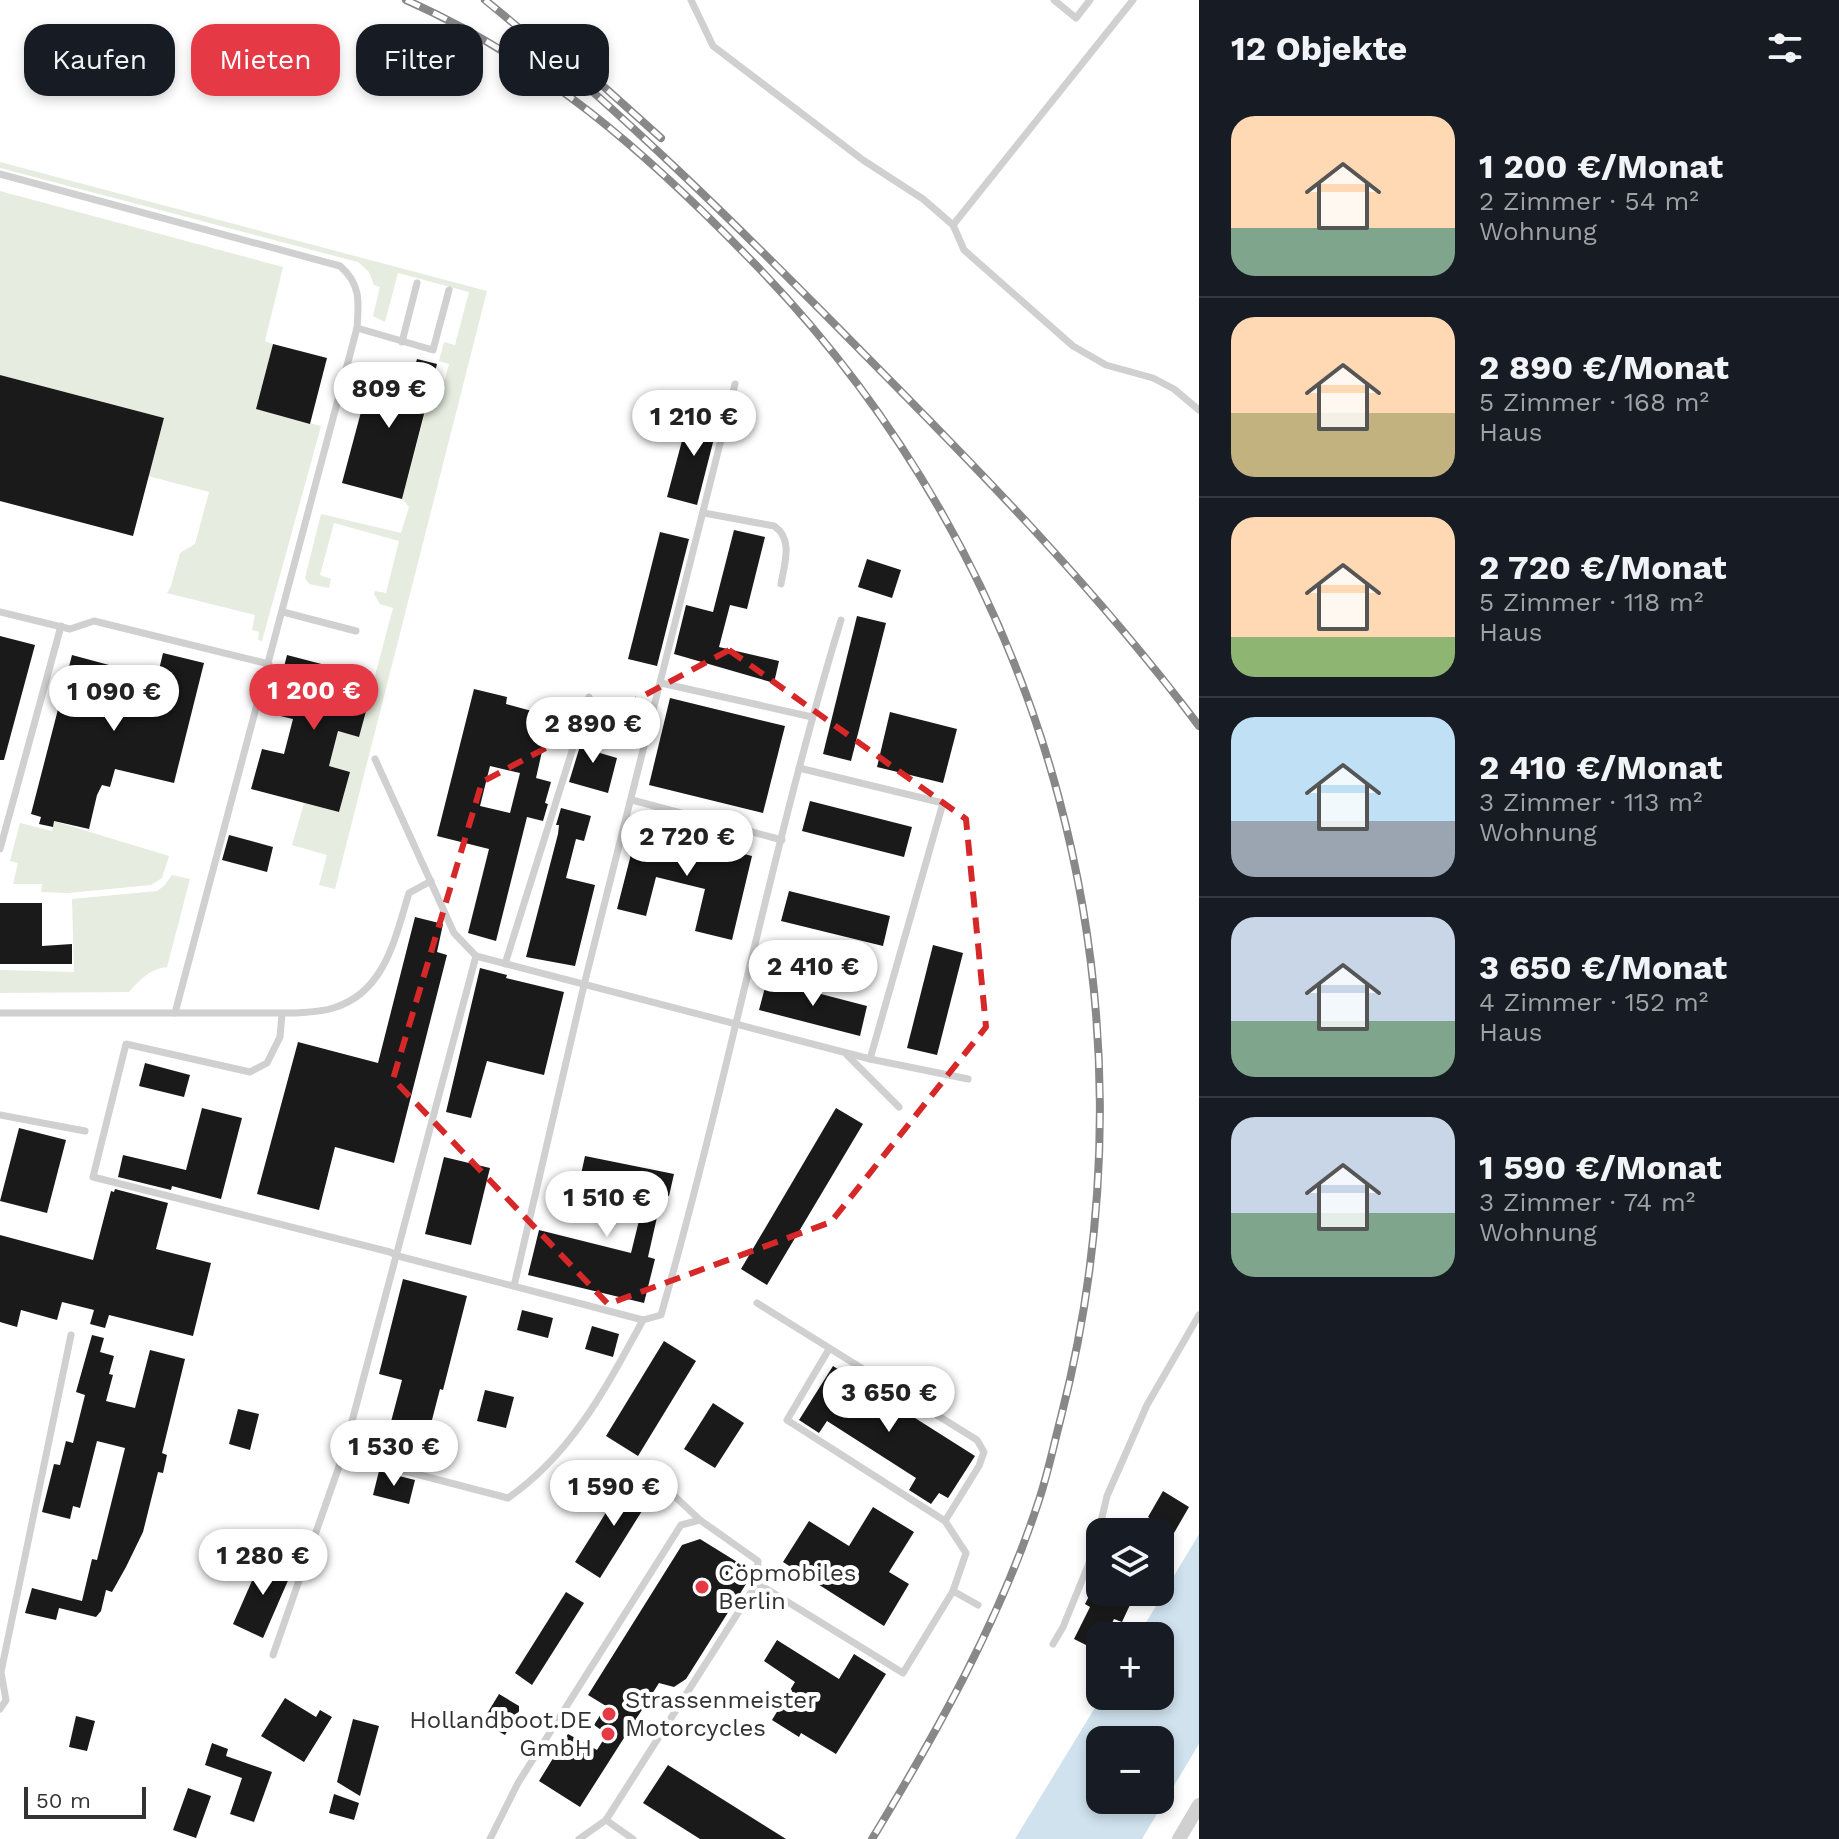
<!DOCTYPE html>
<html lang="de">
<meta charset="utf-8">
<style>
body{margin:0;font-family:"Work Sans",sans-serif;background:#242831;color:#f1f3f6;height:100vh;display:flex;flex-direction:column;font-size:30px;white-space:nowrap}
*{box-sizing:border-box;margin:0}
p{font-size:26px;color:#9ea1a6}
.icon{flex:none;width:44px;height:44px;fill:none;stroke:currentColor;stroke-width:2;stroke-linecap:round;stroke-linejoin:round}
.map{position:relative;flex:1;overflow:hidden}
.panel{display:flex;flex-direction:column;background:#171b24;width:640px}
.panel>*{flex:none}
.hud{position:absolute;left:24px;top:24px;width:760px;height:72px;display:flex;gap:16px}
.buttons{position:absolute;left:1086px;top:1518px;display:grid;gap:16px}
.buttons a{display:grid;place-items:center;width:88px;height:88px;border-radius:16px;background:#171b24;box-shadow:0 4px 12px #0003;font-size:40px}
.scale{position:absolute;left:24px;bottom:20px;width:122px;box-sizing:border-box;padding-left:8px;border:4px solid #333;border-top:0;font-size:22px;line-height:28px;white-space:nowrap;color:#333;-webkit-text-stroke:6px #fff;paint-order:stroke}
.price{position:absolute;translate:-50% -68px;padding:0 18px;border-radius:28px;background:#fff;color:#222;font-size:26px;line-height:52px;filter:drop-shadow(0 2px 4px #0008)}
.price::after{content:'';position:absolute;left:50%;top:48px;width:24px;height:18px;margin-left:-12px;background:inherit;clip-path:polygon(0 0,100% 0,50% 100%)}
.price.on{background:#e63946;color:#fff}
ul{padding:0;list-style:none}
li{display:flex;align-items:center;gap:24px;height:200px;padding:0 32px}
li+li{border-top:2px solid #363941}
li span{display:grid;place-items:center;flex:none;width:224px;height:160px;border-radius:24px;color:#555}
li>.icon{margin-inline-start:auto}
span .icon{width:96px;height:96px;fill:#fffc;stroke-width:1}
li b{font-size:34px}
h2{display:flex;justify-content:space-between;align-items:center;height:96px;padding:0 32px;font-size:34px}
.pill{padding:0 28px;border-radius:24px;background:#171b24;box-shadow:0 4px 12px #0003;font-size:28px;line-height:72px}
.pill.on{background:#e63946;color:#fff}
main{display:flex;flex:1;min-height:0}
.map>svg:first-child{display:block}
.green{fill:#e6ecdf}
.water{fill:#cfe2ee;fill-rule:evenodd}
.building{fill:#1a1a1a;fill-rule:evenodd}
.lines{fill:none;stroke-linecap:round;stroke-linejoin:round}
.lane{stroke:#d0d0d0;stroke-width:7}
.street{stroke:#d0d0d0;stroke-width:14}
.rail-casing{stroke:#888;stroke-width:8}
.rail{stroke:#fff;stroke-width:5;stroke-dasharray:15;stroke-linecap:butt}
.marked{fill:none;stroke:#d62828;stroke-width:6;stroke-dasharray:16 10;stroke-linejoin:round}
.poi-dot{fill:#e63946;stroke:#fff;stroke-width:3}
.labels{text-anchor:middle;stroke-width:8;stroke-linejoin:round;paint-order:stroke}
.poi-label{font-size:24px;fill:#333;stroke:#fff;text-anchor:start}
</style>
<main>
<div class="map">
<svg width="1199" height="1839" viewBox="0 0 1199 1839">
<rect width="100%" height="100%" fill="#fff"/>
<g class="green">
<path d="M0,162L487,291L335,889L319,885L327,855L292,845L304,803L339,812L350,772L329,766L338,731L359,736L393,608L380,604L374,594L375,591L386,593L399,541L334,523L320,575L331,579L329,588L309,584L305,578L321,514L401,533L409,507L402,499L427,406L437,408L449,364L439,361L444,342L455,345L469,292L398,273L385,322L373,316L380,287L374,285L369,272L358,262L0,168Z"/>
<path d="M0,191L283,267L265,341L273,344L256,409L321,426L262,641L258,640L259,632L252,630L255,615L167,593L171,586L180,553L195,544L209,492L148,476L164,418L0,375Z"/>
<path d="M54,821L169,856L162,878L151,885L68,893L41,892L42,884H13L18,863L10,861L20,823L52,831Z"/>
<path d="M172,875L190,879L167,967C150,969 140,979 129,992L0,993V970L74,972L72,899L157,891L164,886Z"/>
</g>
<path class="water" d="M1199,1534V1744L1142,1839H1015L1102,1696H1160V1636H1138ZM1100,1740H1160V1800H1100Z"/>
<g class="building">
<path d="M273,344L327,358L310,424L256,409Z"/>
<path d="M417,359L437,364L402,499L342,483L373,367L412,377Z"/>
<path d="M0,375L164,418L133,536L0,501Z"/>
<path d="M696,409L720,415L697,505L667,497L683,437L688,438Z"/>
<path d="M734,530L765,537L747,609L730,605L719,647L779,661L774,683L674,654L686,605L713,612Z"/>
<path d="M660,532L689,539L657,666L628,659Z"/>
<path d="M867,559L901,570L892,598L858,587Z"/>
<path d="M857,616L886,623L851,761L823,754Z"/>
<path d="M0,636L35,645L4,760H0Z"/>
<path d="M163,653L204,663L174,783L115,769L110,787L102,785L97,795L89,829L54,821L53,827L39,824L41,817L31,814L72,655L157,678Z"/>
<path d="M287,655L375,678L359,737L338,731L329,766L350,772L339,812L251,789L262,749L284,754L293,719L272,714Z"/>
<path d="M474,689L507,697L506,704L550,716L536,778L551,782L545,803L548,804L543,821L527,817L496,941L468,933L489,849L437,836ZM490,766L520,773L510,813L480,806Z"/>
<path d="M670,698L785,726L763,813L649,785Z"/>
<path d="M890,712L957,729L943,783L877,767Z"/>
<path d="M584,733L604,739L600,753L617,758L608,793L569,782Z"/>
<path d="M810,801L912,827L904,857L802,831Z"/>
<path d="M561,808L591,816L584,841L576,839L566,878L595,885L575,966L526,957L558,834L559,825H556Z"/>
<path d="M638,827L752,856L732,940L695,931L705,889L656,877L646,916L617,909Z"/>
<path d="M229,835L273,847L267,872L222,860Z"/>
<path d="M789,891L890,916L883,946L781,921Z"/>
<path d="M0,903H42V946L72,944V964H0Z"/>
<path d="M415,917L443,924L437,952L447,955L394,1163L335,1147L319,1210L257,1194L298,1042L378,1063Z"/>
<path d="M933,945L963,953L937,1055L907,1048Z"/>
<path d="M480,968L507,975L506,978L564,992L544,1075L487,1061L471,1118L446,1112Z"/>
<path d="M767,980L867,1006L860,1036L759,1010Z"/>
<path d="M145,1063L190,1075L184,1097L139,1086Z"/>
<path d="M202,1108L242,1118L221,1199L172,1186L171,1190L118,1177L123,1155L186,1170Z"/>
<path d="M836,1108L863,1124L767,1285L741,1269Z"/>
<path d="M19,1128L66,1140L47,1213L0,1201Z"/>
<path d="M585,1156L674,1174L669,1196L662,1195L648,1257L655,1259L644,1303L528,1275L539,1230L631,1253L646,1192L580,1179Z"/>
<path d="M444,1157L490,1168L471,1245L425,1234Z"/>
<path d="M115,1189L168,1203L156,1249L211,1263L193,1336L109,1315L105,1328L90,1324L94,1310L62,1302L57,1320L21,1310L17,1327L0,1322V1235L93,1260L111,1191L114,1192Z"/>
<path d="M403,1279L467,1296L443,1390L440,1389L426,1443L388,1433L402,1380L379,1374Z"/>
<path d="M522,1310L553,1318L548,1338L517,1330Z"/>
<path d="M592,1326L619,1334L613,1357L585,1349Z"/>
<path d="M92,1335L104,1338L100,1352L114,1356L109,1374L113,1375L106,1401L135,1408L150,1350L185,1359L162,1453L167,1455L163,1473L158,1472L143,1532L126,1567L112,1592L106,1590L101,1611L96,1617L59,1608L56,1620L25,1613L32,1588L82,1601L92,1559L97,1560L125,1448L97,1441L80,1508L73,1506L70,1519L42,1512L54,1464L60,1465L66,1441L73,1443L85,1395L76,1392Z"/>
<path d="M664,1341L696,1361L638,1456L606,1436Z"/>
<path d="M833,1366L975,1456L948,1498L939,1493L931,1504L909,1490L916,1478L827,1421L819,1433L799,1420Z"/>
<path d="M485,1390L514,1397L506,1428L477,1421Z"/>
<path d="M713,1403L744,1423L715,1468L684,1449Z"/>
<path d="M238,1409L259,1414L250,1450L229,1444Z"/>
<path d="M379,1471L415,1480L409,1504L373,1495Z"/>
<path d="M627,1479L652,1495L600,1578L575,1562Z"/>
<path d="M1163,1491L1189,1507L1174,1533L1148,1517Z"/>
<path d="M873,1507L914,1532L889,1572L909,1584L884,1626L783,1562L809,1521L849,1546Z"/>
<path d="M700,1539L742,1565L746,1584L686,1679L674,1687L659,1683L580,1807L539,1781L568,1734L597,1750L607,1734L594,1725L606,1706L588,1695L682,1545Z"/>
<path d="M263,1556L293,1569L263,1638L233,1624Z"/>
<path d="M566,1592L584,1603L532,1685L515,1673Z"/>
<path d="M1091,1592H1136L1122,1622L1114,1619L1106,1636H1100V1652L1074,1639L1090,1607L1085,1604Z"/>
<path d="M777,1640L839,1679L854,1654L886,1674L836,1754L801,1733L799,1737L772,1720L795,1682L764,1661Z"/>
<path d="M499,1694L519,1706V1711L505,1735L482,1722Z"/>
<path d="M285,1698L316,1717L320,1710L332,1717L304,1762L261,1736Z"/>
<path d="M76,1716L95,1721L87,1751L69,1747Z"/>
<path d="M353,1719L379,1726L360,1796L337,1782Z"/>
<path d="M212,1743L228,1749L226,1756L272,1772L254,1822L230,1814L242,1778L205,1765Z"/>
<path d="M668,1765L786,1839H700L643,1803Z"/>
<path d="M188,1788L211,1796L196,1838L173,1830Z"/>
<path d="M334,1794L359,1803L354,1820L329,1813Z"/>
</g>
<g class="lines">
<g class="lane">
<path d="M691,0L713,46L863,160L923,199L953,225L964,250L1073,346L1106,365L1153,378L1174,389L1199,410"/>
<path d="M1054,0L1076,18L1090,0"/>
<path d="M0,174L340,266C361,284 359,302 357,328L175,1013"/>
<path d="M953,225L1133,0"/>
<path d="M357,328L433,350L449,290"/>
<path d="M402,342L417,283"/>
<path d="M704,513L774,526C794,539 784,565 781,584"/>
<path d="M0,612L70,629L94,621L269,664"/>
<path d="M283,612L356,631"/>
<path d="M661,683L812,717"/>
<path d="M375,759L454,933L476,956L870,1059L968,1079"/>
<path d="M799,768L943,803L870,1059"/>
<path d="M632,800L782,840"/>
<path d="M0,849L61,626"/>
<path d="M505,964L589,697"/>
<path d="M0,1013H296C308,1012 322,1012 333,1008C385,993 395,938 409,893L431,881"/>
<path d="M282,1014L280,1037L267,1063L250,1072L126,1044L93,1177L390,1252L398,1256L643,1320"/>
<path d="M847,1055L899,1107"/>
<path d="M0,1115L85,1131"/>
<path d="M514,1286L584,985L735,384"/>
<path d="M757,1303L977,1440L984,1452L979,1466L945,1521"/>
<path d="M829,1349L787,1420L945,1521L966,1553L953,1591L978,1605"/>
<path d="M343,1455L508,1498C572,1454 607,1386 643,1320L661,1315C727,1085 771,849 841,620"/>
<path d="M651,1474L700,1520"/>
<path d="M1053,1644L1063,1627L1094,1551L1107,1496L1147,1405L1199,1315"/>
<path d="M273,1655L343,1455L476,956"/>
<path d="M0,1709L6,1700L1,1672L71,1335"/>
<path d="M606,1820L633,1839"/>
<path d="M490,1839L518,1783L681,1525L700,1520L758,1561L757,1583L903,1673L953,1591"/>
<path d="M579,1839L606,1820L757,1583"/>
</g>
<path class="street" d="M1179,1839L1199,1805"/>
<g class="rail-casing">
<g id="rail">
<path d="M406,0C540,59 648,154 749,258C1051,565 1168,1000 1061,1417C1054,1444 1048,1473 1039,1500C1000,1620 937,1732 872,1839"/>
<path d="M485,0C621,110 744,232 866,356C983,474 1099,593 1199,726"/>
<path d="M563,50L661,138"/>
</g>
</g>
<use href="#rail" class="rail"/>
</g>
<path class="marked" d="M729,650L966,819L986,1027L831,1222L608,1304L393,1079L482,782Z"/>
<g class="poi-dot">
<circle cx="702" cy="1587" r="8"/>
<circle cx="609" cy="1714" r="8"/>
<circle cx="608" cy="1734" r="8"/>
</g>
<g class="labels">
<g class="poi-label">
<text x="718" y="1581">Cöpmobiles<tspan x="718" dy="28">Berlin</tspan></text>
<text x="625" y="1708">Strassenmeister<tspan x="625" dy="28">Motorcycles</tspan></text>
<text x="592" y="1728" text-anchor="end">Hollandboot.DE<tspan x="592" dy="28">GmbH</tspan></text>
</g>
</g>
</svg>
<div class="buttons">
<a><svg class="icon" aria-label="layers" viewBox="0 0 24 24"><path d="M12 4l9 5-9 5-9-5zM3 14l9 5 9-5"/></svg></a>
<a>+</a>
<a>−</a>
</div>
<div class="scale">50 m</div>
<b class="price" style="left:389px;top:430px">809 €</b>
<b class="price" style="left:694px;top:458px">1 210 €</b>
<b class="price on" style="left:314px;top:732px">1 200 €</b>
<b class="price" style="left:114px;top:733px">1 090 €</b>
<b class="price" style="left:593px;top:765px">2 890 €</b>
<b class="price" style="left:687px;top:878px">2 720 €</b>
<b class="price" style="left:813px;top:1008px">2 410 €</b>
<b class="price" style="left:607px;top:1239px">1 510 €</b>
<b class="price" style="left:889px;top:1434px">3 650 €</b>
<b class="price" style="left:394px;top:1488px">1 530 €</b>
<b class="price" style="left:614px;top:1528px">1 590 €</b>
<b class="price" style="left:263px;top:1597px">1 280 €</b>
<div class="hud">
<a class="pill">Kaufen</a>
<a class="pill on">Mieten</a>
<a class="pill">Filter</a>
<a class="pill">Neu</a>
</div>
</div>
<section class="panel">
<h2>12 Objekte<svg class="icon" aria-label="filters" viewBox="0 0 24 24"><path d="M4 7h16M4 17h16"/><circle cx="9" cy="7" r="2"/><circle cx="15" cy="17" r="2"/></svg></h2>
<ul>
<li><span style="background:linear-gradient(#ffd9b3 70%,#7fa58c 0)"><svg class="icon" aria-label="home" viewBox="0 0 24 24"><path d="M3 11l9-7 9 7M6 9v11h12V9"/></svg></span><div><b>1 200 €/Monat</b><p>2 Zimmer · 54 m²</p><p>Wohnung</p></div></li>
<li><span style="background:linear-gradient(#ffd9b3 60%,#c2b280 0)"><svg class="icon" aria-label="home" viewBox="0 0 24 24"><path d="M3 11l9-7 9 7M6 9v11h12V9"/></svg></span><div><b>2 890 €/Monat</b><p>5 Zimmer · 168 m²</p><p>Haus</p></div></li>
<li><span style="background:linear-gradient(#ffd9b3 75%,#8fb573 0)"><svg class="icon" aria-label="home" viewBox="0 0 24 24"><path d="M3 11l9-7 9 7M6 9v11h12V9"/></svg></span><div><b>2 720 €/Monat</b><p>5 Zimmer · 118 m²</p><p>Haus</p></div></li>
<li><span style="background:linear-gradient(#bfe0f5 65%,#9aa5b1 0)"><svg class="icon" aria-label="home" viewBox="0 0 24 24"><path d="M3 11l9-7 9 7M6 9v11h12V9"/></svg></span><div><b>2 410 €/Monat</b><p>3 Zimmer · 113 m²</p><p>Wohnung</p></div></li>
<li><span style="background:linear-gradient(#c9d6e8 65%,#7fa58c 0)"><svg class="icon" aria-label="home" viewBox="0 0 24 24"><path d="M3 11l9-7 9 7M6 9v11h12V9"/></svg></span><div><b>3 650 €/Monat</b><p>4 Zimmer · 152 m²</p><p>Haus</p></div></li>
<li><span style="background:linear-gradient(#c9d6e8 60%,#7fa58c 0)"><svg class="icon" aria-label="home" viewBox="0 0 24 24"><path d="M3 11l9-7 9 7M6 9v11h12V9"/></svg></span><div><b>1 590 €/Monat</b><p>3 Zimmer · 74 m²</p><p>Wohnung</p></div></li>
</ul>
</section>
</main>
